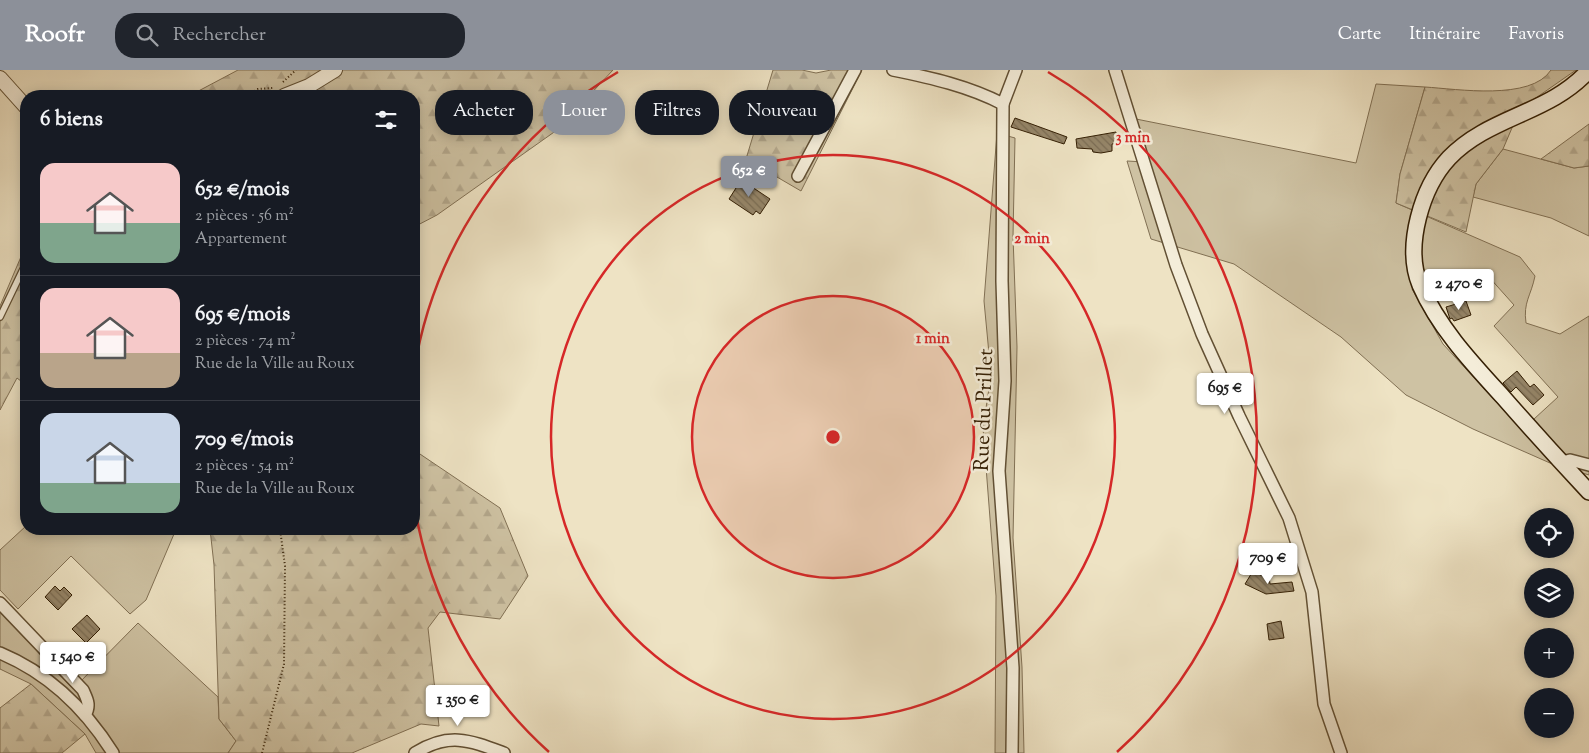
<!DOCTYPE html>
<html lang="fr">
<meta charset="utf-8">
<style>
body{margin:0;font-family:"Sorts Mill Goudy",serif;background:#20242c;color:#f1f3f6;height:100vh;display:flex;flex-direction:column;font-size:19px;white-space:nowrap}
*{box-sizing:border-box;margin:0}
p{font-size:16px;color:#9ea1a6}
.icon{flex:none;width:28px;height:28px;fill:none;stroke:currentColor;stroke-width:2;stroke-linecap:round;stroke-linejoin:round}
.map{position:relative;flex:1;overflow:hidden}
.side{position:absolute;left:20px;top:20px;width:400px;height:445px;display:flex;flex-direction:column;background:#171b24;border-radius:20px;box-shadow:0 2px 12px #0003}
.side>*{flex:none}
.hud{position:absolute;left:435px;top:20px;width:475px;height:45px;display:flex;gap:10px}
.tools{position:absolute;left:1524px;top:438px;display:grid;gap:10px}
.tools a{display:grid;place-items:center;width:50px;height:50px;border-radius:50%;background:#171b24;box-shadow:0 2px 12px #0003;font-size:25px}
.price{position:absolute;translate:-50% -42px;padding:0 11px;border-radius:5px;background:#fff;color:#222;font-size:16px;line-height:32px;filter:drop-shadow(0 1px 2px #0008)}
.price::after{content:'';position:absolute;left:50%;top:30px;width:15px;height:11px;margin-left:-8px;background:inherit;clip-path:polygon(0 0,100% 0,50% 100%)}
.price.on{background:#8c9099;color:#fff}
ul{padding:0;list-style:none}
li{display:flex;align-items:center;gap:15px;height:125px;padding:0 20px}
li+li{border-top:1px solid #363941}
li span{display:grid;place-items:center;flex:none;width:140px;height:100px;border-radius:15px;color:#555}
li>.icon{margin-inline-start:auto}
span .icon{width:60px;height:60px;fill:#fffc;stroke-width:1}
li b{font-size:21px}
h2{display:flex;justify-content:space-between;align-items:center;height:60px;padding:0 20px;font-size:21px}
.tag{padding:0 18px;border-radius:20px;background:#171b24;box-shadow:0 2px 12px #0003;font-size:18px;line-height:45px}
.tag.on{background:#8c9099;color:#fff}
header{display:flex;align-items:center;gap:30px;box-sizing:border-box;height:70px;padding:0 25px;background:#8c9099;color:#fff}
header strong{font-size:24px}
nav{display:flex;gap:28px;margin-inline-start:auto;font-size:18px}
.search{width:350px;height:45px;background:#20242c;display:flex;align-items:center;gap:12px;box-sizing:border-box;padding:0 18px;border-radius:20px;color:#9ea1a6;font-size:19px}
.map>svg:first-child{display:block}
.green{fill:#cec2a3;stroke:#817054;fill-rule:evenodd}
.forest{fill:url(#forest-firs);stroke:#817054}
.building{fill:url(#building-back-hatch);stroke:#341f04}
.lines{fill:none;stroke-linecap:round;stroke-linejoin:round}
.service-casing{stroke:#625034;stroke-width:8}
.minor-casing{stroke:#625034;stroke-width:14}
.tertiary-casing{stroke:#625034;stroke-width:16}
.secondary-casing{stroke:#341f04;stroke-width:18}
.path{stroke:#341f04;stroke-width:2;stroke-dasharray:1 2.5;stroke-linecap:butt}
.service{stroke:#f4edd9;stroke-width:5.5}
.minor{stroke:#f4edd9;stroke-width:11}
.tertiary{stroke:#f4edd9;stroke-width:14}
.secondary{stroke:#f4edd9;stroke-width:15}
.ring{fill:none;stroke:#d62828;stroke-width:2.5}
.labels{text-anchor:middle;stroke-width:5;stroke-linejoin:round;paint-order:stroke}
.street-label{font-size:21px;fill:#341f04;stroke:#f4edd9}
.centre{fill:#d62828;stroke:#f4edd9;stroke-width:2.5}
.ring-label{font-size:15px;text-anchor:middle;font-weight:bold;fill:#d62828;stroke:#f4edd9;stroke-width:5;stroke-linejoin:round;paint-order:stroke}
</style>
<header>
<strong>Roofr</strong>
<div class="search"><svg class="icon" aria-label="search" viewBox="0 0 24 24"><circle cx="10" cy="10" r="6"/><path d="M15 15l6 6"/></svg>Rechercher</div>
<nav><a>Carte</a><a>Itinéraire</a><a>Favoris</a></nav>
</header>
<div class="map">
<svg width="1589" height="683" viewBox="0 0 1589 683">
<defs>
<pattern id="forest-firs" width="22" height="20" patternUnits="userSpaceOnUse" patternTransform="scale(1.25)"><rect width="22" height="20" fill="#cec2a3"/><path d="M5 1l3.5 6h-7zM16 11l3.5 6h-7z" fill="#b2a68b"/></pattern>
<pattern id="building-back-hatch" width="6" height="6" patternUnits="userSpaceOnUse" patternTransform="scale(1.25)"><rect width="6" height="6" fill="#958568"/><path d="M-1 5l2 2M0 0l6 6M5-1l2 2" fill="none" stroke="#7a6c53"/></pattern>
</defs>
<rect width="100%" height="100%" fill="#eee3c4"/>
<filter id="stains"><feTurbulence type="fractalNoise" baseFrequency=".004" numOctaves="4"/><feColorMatrix values="0 0 0 0 .2 0 0 0 0 .09 0 0 0 0 .02 0 0 0 .5 -.17"/></filter>
<radialGradient id="worn" r=".72"><stop offset=".6" stop-color="#630" stop-opacity="0"/><stop offset="1" stop-color="#630" stop-opacity=".3"/></radialGradient>
<g class="green">
<path d="M1376,14L1425,17L1400,104L1396,133L1520,187L1535,206C1531,226 1523,232 1526,253L1560,264L1589,246V405L1550,393L1473,359L1406,325L1341,267L1234,194L1151,169L1127,91L1145,92L1136,49L1356,93ZM1475,204L1488,206L1514,235L1494,256L1558,327L1522,360L1443,274L1412,219Z"/>
<path d="M997,63L1015,68L1013,166L1017,277L1013,468L1022,597L1024,683H995L996,526L983,358L991,305L984,231Z"/>
<path d="M1503,79L1574,98L1589,96V166L1551,148L1473,127L1476,114Z"/>
<path d="M26,456V459H160L174,464L146,530L130,544L71,486L18,539L0,520V480Z"/>
<path d="M0,542L73,619L138,553L218,627L219,649L236,671L228,683H96L85,664L31,614L0,599Z"/>
</g>
<g class="forest">
<path d="M238,0H613L557,60L437,145L414,157V26H189Z"/>
<path d="M773,0H802L816,3L831,0H862L801,121L746,89Z"/>
<path d="M1551,0H1576L1520,39L1503,79L1476,114L1466,162L1396,133L1400,104L1425,17C1457,19 1531,31 1551,0Z"/>
<path d="M1589,54V96L1574,98L1541,89Z"/>
<path d="M26,175V315L17,308L0,340V236Z"/>
<path d="M414,380L500,438L528,506L500,549L440,542L428,558L439,656L421,654L352,683H228L236,671L219,649L214,495L210,459H414Z"/>
<path d="M31,614L85,664L62,683H0V638Z"/>
</g>
<g class="building">
<path d="M1015,48L1067,67L1064,74L1011,57Z"/>
<path d="M1116,62L1119,73L1112,74V81L1101,83L1093,82L1092,79L1077,78L1076,69Z"/>
<path d="M743,107L750,112L749,115L770,129L760,144L756,141L753,145L729,129Z"/>
<path d="M1466,231L1471,245L1454,251L1452,248L1450,249L1446,237Z"/>
<path d="M1517,301L1530,317L1534,314L1544,325L1533,335L1516,317L1511,322L1503,313Z"/>
<path d="M1253,501L1264,507H1269L1270,514L1292,512L1294,521L1266,524L1245,514Z"/>
<path d="M55,516L60,521L64,517L72,525L58,540L45,527Z"/>
<path d="M87,545L100,559L86,573L72,559Z"/>
<path d="M1281,551L1284,568L1269,570L1267,554Z"/>
</g>
<g class="lines">
<g class="service-casing">
<path id="service" d="M0,247L26,193"/>
</g>
<g class="minor-casing">
<g id="minor">
<path d="M893,0C932,8 968,16 1003,34"/>
<path d="M1115,0L1176,195L1202,264L1239,346L1289,448L1312,522L1324,634L1341,683"/>
<path d="M798,106L855,0"/>
<path d="M1562,392L1570,390L1589,395"/>
<path d="M0,533L83,620C87,629 91,635 85,645"/>
<path d="M0,583C48,603 86,640 113,683"/>
<path d="M415,683C449,662 469,670 504,683"/>
<path d="M1012,683L1013,598L999,401L1005,311L1002,211L1003,34L1016,0"/>
</g>
</g>
<g class="tertiary-casing">
<g id="tertiary">
<path d="M0,8L26,37"/>
<path d="M284,26L309,16L335,0"/>
</g>
</g>
<g class="secondary-casing">
<path id="secondary" d="M1589,0C1550,44 1489,46 1449,88C1422,117 1404,176 1420,215C1439,258 1471,292 1503,327C1531,359 1560,391 1589,422"/>
</g>
<g class="path">
<path d="M283,12L296,0"/>
<path d="M245,26L258,19L273,18"/>
<path d="M262,683L284,594L285,496L280,459"/>
</g>
<use href="#service" class="service"/>
<use href="#minor" class="minor"/>
<use href="#tertiary" class="tertiary"/>
<use href="#secondary" class="secondary"/>
</g>
<circle cx="833" cy="367" r="141" fill="#d62828" fill-opacity=".12"/>
<g class="ring">
<circle cx="833" cy="367" r="141"/>
<circle cx="833" cy="367" r="282"/>
<path d="M549 682A424 424 0 0 1 414 433M414 301A424 424 0 0 1 618 2M1048 2A424 424 0 0 1 1117 682"/>
</g>
<g class="labels">
<g class="street-label">
<text transform="translate(983 340) rotate(-88)" y="7">Rue du Prillet</text>
</g>
</g>
<circle cx="833" cy="367" r="8" class="centre"/>
<g class="ring-label">
<text x="1133" y="72">3 min</text>
<text x="1032" y="173">2 min</text>
<text x="933" y="273">1 min</text>
</g>
<rect width="100%" height="100%" filter="url(#stains)"/>
<rect width="100%" height="100%" fill="url(#worn)"/>
</svg>
<div class="tools">
<a><svg class="icon" aria-label="locate" viewBox="0 0 24 24"><circle cx="12" cy="12" r="6"/><path d="M12 2v4M12 18v4M2 12h4M18 12h4"/></svg></a>
<a><svg class="icon" aria-label="layers" viewBox="0 0 24 24"><path d="M12 4l9 5-9 5-9-5zM3 14l9 5 9-5"/></svg></a>
<a>+</a>
<a>−</a>
</div>
<b class="price on" style="left:749px;top:128px">652 €</b>
<b class="price" style="left:1459px;top:241px">2 470 €</b>
<b class="price" style="left:1225px;top:345px">695 €</b>
<b class="price" style="left:1268px;top:515px">709 €</b>
<b class="price" style="left:73px;top:614px">1 540 €</b>
<b class="price" style="left:458px;top:657px">1 350 €</b>
<div class="hud">
<a class="tag">Acheter</a>
<a class="tag on">Louer</a>
<a class="tag">Filtres</a>
<a class="tag">Nouveau</a>
</div>
<section class="side">
<h2>6 biens<svg class="icon" aria-label="filters" viewBox="0 0 24 24"><path d="M4 7h16M4 17h16"/><circle cx="9" cy="7" r="2"/><circle cx="15" cy="17" r="2"/></svg></h2>
<ul>
<li><span style="background:linear-gradient(#f6c9c9 60%,#7fa58c 0)"><svg class="icon" aria-label="home" viewBox="0 0 24 24"><path d="M3 11l9-7 9 7M6 9v11h12V9"/></svg></span><div><b>652 €/mois</b><p>2 pièces · 56 m²</p><p>Appartement</p></div></li>
<li><span style="background:linear-gradient(#f6c9c9 65%,#b9a48a 0)"><svg class="icon" aria-label="home" viewBox="0 0 24 24"><path d="M3 11l9-7 9 7M6 9v11h12V9"/></svg></span><div><b>695 €/mois</b><p>2 pièces · 74 m²</p><p>Rue de la Ville au Roux</p></div></li>
<li><span style="background:linear-gradient(#c9d6e8 70%,#7fa58c 0)"><svg class="icon" aria-label="home" viewBox="0 0 24 24"><path d="M3 11l9-7 9 7M6 9v11h12V9"/></svg></span><div><b>709 €/mois</b><p>2 pièces · 54 m²</p><p>Rue de la Ville au Roux</p></div></li>
</ul>
</section>
</div>
